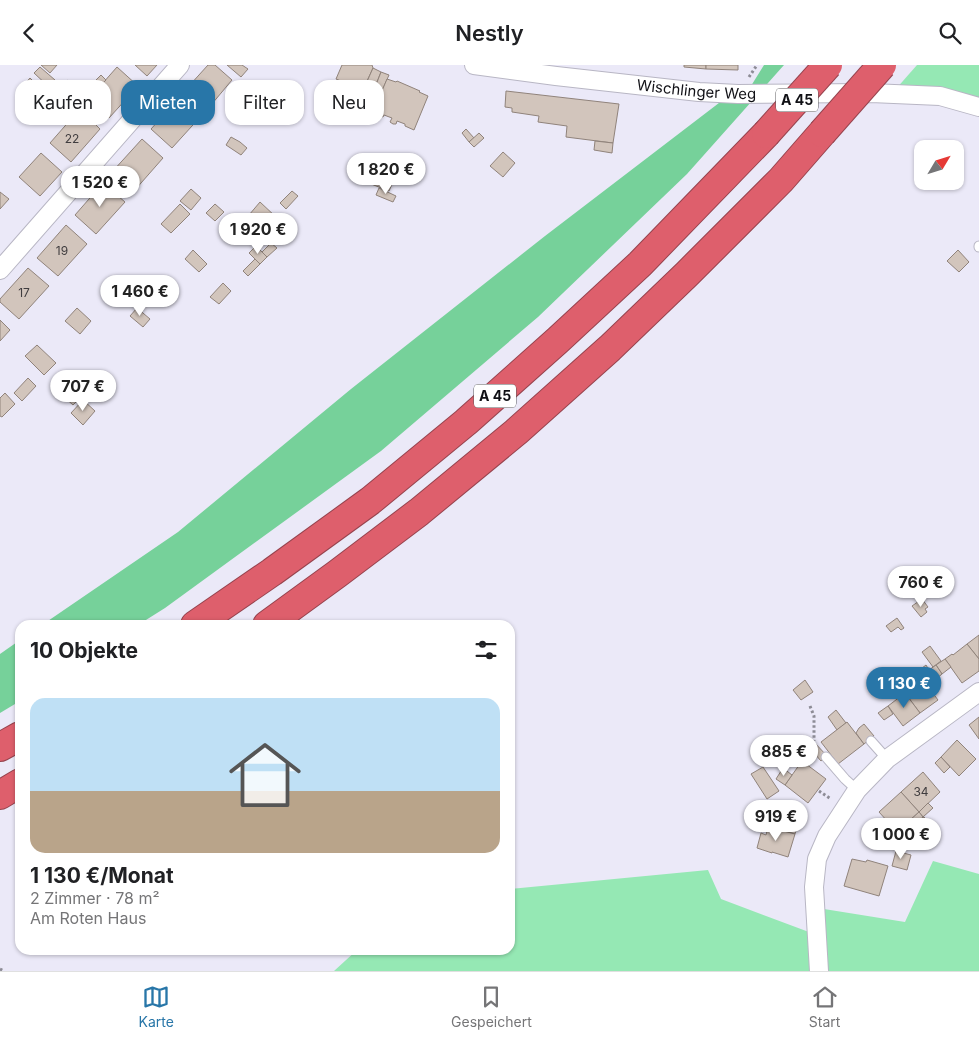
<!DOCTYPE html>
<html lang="de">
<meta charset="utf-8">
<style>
body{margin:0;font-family:Inter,sans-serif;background:#f6f6f6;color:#202124;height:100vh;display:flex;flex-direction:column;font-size:19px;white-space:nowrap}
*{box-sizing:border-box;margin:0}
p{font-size:16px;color:#757577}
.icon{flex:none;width:28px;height:28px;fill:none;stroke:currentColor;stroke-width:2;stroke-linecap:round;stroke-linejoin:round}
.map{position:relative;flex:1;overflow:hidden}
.panel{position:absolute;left:15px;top:555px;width:500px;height:335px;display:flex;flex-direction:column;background:#fff;border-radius:15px;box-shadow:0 1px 4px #0004}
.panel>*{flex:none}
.guide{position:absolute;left:15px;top:15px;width:500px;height:45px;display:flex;gap:10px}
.needle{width:32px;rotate:52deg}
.fabs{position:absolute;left:914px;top:75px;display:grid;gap:10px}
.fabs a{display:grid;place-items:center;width:50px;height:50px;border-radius:10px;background:#fff;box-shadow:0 1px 4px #0004;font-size:25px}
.price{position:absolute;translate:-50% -42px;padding:0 11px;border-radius:18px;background:#fff;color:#222;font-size:16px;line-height:32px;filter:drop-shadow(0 1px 2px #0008)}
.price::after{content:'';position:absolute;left:50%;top:30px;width:15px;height:11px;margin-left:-8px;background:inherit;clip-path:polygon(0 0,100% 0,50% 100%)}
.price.current{background:#2876a8;color:#fff}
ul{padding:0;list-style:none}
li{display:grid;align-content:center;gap:10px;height:265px;padding:0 15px}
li+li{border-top:1px solid #e0e0e0}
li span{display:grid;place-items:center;height:155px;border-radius:15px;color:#555}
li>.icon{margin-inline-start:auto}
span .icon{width:90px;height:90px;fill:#fffc;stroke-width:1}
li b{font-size:21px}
h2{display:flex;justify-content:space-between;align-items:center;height:60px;padding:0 15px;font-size:21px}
.tag{padding:0 18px;border-radius:15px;background:#fff;box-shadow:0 1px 4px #0004;font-size:18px;line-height:45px}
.tag.current{background:#2876a8;color:#fff}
header{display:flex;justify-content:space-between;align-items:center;height:65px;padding:0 15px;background:#fff;font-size:22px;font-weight:600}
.dock{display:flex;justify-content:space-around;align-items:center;height:70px;border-top:1px solid #e0e0e0;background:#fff;font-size:14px;color:#757577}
.dock a{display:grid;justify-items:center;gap:2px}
.dock .current{color:#2876a8}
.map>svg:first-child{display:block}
.green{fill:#95e8b4}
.forest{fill:#76d19a}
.building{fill:#d2c5bc;stroke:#90837b}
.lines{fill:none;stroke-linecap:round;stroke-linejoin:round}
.service-casing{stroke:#b8b6c4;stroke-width:11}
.minor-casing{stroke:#b8b6c4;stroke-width:20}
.motorway-casing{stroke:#96434e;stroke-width:30}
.path{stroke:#8d8c96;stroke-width:3;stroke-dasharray:2.5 2.5;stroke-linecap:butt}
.service{stroke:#fff;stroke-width:9}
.minor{stroke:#fff;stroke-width:18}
.motorway{stroke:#de5f6c;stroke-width:28}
.motorway-bridge-casing{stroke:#96434e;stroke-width:30;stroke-linecap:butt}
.motorway-bridge{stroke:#de5f6c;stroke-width:28}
.labels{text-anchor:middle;stroke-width:4.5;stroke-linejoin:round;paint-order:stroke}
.number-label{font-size:12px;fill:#403d3f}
.shield{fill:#fff;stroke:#58585b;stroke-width:1}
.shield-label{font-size:14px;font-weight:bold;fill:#101015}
.street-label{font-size:15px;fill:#101015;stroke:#fff}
</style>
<header><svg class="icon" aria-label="back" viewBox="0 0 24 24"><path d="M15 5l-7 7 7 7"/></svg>Nestly<svg class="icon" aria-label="search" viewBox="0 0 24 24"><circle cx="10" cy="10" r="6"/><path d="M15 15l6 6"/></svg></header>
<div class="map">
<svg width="979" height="906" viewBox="0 0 979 906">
<rect width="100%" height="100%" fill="#ebe9f8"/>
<g class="green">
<path d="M917,0H979V42L895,25Z"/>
<path d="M933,796L979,809V906H334L357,885H510V824L708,805L721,834L825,873L824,844L905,857Z"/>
</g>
<g class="forest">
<path d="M764,0H784L687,109L538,252L381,386L165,543L138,560H42L178,467L351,324L545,171L732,28L746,29Z"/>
<path d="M20,575V636L0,648V589Z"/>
</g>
<g class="building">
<path d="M41,0H57L50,8Z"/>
<path d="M135,0H157L147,11Z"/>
<path d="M208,0H215L232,15L211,40L189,21Z"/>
<path d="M227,0H242L248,4L241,12Z"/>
<path d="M342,0H372L373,3L363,25L336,14Z"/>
<path d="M684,0H706V4L684,2Z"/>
<path d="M706,0H738V5L706,4Z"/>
<path d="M40,2L55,15L49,22L34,8Z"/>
<path d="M117,2L138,21L109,53L88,35Z"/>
<path d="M373,3L381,7L370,34L361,30Z"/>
<path d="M381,7L389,10L381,28L374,25Z"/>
<path d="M101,10L106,15L99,22L94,17Z"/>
<path d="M30,13L40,23L32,31L22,22Z"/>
<path d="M387,14L396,17L397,16L420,26L419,27L428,31L414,65L405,61V59L397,56L396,59H393L390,57L392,53L384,50L383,52L366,44L374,25L381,28Z"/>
<path d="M67,15L79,25L74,31L62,21Z"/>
<path d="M506,26L619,39L613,78L566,72L567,61L538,57L539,51L512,47V43L505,42Z"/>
<path d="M181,31L202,50L172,83L151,64Z"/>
<path d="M79,45L86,51L89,49L95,55L93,57L100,64L71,97L50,78Z"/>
<path d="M466,64L474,73L469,77L462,68Z"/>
<path d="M479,68L484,73L474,82L469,77Z"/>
<path d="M231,72L240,77L247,83L241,90L226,80Z"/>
<path d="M142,74L163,93L134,126L112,107Z"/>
<path d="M595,76L613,78L612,88L594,85Z"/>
<path d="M503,87L515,98L503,112L490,101Z"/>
<path d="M41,88L62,107L40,131L19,112Z"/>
<path d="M373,100L396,110L389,126L366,117Z"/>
<path d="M103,118L125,137L96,169L75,150Z"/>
<path d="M379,123L396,131L393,137L376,130Z"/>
<path d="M191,124L201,133L191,145L180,136Z"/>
<path d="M292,126L298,131L286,144L280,138Z"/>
<path d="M0,127L9,134L0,144Z"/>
<path d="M260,137L276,152L265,164L249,150Z"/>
<path d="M180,139L190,149L171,168L161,159Z"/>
<path d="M215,139L224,147L215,156L206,148Z"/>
<path d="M244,156L251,162L237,177L231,171Z"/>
<path d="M66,160L87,179L58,211L37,193Z"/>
<path d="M271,178L277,183L267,192L262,187Z"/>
<path d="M256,181L267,192L260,199L249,188Z"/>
<path d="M193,185L207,199L199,207L185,194Z"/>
<path d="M958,185L969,197L959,207L947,196Z"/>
<path d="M255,194L260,199L248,211L243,206Z"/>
<path d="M28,203L49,221L19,254L0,237V234Z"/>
<path d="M223,218L231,226L219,239L210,232Z"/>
<path d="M77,243L91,256L80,269L65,256Z"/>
<path d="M137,243L150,254L143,262L130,251Z"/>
<path d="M0,255L10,265L0,276Z"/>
<path d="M37,280L56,298L44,310L25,291Z"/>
<path d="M28,313L36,321L22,336L14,328Z"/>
<path d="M70,322L81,332L73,340L63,331Z"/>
<path d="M5,328L15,339L2,352L0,351V333Z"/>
<path d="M83,335L95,346L83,360L71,348Z"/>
<path d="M922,534L928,542L925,544L927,547L921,552L912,541Z"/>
<path d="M897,553L904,563L901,565L898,562L891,567L886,561Z"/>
<path d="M979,570V594L967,579Z"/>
<path d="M967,579L979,594V606L962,618L945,594L952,589L953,590Z"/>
<path d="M930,581L941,596L933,602L922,587Z"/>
<path d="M945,594L951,602L942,609L936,600Z"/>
<path d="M926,600L929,605L920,612L917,607Z"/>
<path d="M936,600L942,609L936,614L929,605Z"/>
<path d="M929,605L936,614L927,620L920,612Z"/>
<path d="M805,615L813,627L801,635L793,625Z"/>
<path d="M923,615L938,635L920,648L905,628Z"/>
<path d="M905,628L920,648L903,661L888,641Z"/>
<path d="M888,641L893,649L884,655L878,648Z"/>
<path d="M836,645L846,658L837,665L828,652Z"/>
<path d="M979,652V674L969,660Z"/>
<path d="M847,657L864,679L838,699L821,677Z"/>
<path d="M864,659L874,671L864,679L856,668L859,663Z"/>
<path d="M957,675L976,694L959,711L941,692Z"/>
<path d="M814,677L827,691L821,696L808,681Z"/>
<path d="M941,692L950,702L944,708L935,698Z"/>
<path d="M802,696L826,714L808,738L785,720Z"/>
<path d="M763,702L779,726L767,734L751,709Z"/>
<path d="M783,703L792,710L785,720L776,714Z"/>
<path d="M923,707L940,727L919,747L901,727Z"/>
<path d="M901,727L919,747L897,767L879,747Z"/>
<path d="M928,738L933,743L923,752L919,747Z"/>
<path d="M774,743L800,751L795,769L768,762Z"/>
<path d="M919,747L923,752L913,761L909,756Z"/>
<path d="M924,752L929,757L919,766L914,760Z"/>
<path d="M768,762L795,769L788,792L772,787V788L757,783L761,768L766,770Z"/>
<path d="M896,786L911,790L907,805L892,801Z"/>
<path d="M852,794L866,797L867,795L888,801L879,831L844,821Z"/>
</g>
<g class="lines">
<g class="service-casing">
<g id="service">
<path d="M979,181V182"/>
<path d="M871,676L887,694"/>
<path d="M826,692L845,714L857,725"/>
</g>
</g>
<g class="minor-casing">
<g id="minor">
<path id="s1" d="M474,0L556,11L699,27L738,29L871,28L940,31L979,42"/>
<path d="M0,205L180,0"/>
<path d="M819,906L814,822L817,794L827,771L857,725L887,694L979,627"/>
</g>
</g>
<g class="motorway-casing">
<g id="motorway">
<path d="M195,560L272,507L370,436L466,357L558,275L640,199L766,69"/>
<path d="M267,560L337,509L419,447L516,367L610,283L687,209L781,115L822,68"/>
<path d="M0,682L20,671"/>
<path d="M0,730L20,718"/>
</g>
</g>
<g class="path">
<path d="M749,12L757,0"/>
<path d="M810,641L814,651V676"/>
<path d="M819,726L831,734"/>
<path d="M0,904L4,906"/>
</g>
<use href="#service" class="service"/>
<use href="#minor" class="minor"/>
<use href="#motorway" class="motorway"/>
<g class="motorway-bridge-casing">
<g id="motorway-bridge">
<path d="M822,68L882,0"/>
<path d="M766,69L828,0"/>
</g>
</g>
<use href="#motorway-bridge" class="motorway-bridge"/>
</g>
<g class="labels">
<g class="number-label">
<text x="72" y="78">22</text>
<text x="62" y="190">19</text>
<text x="24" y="232">17</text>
<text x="921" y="731">34</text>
</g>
<g class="shield">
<rect x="776" y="23.5" width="42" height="23" rx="4"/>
<rect x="474" y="319.5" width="42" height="23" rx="4"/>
</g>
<g class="shield-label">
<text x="797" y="40">A 45</text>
<text x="495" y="336">A 45</text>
</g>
<g class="street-label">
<text dy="5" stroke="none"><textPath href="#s1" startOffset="224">Wischlinger Weg</textPath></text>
</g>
</g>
</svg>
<div class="fabs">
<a><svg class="needle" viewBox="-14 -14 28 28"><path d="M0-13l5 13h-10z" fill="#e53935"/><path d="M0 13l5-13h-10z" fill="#757577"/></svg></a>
</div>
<b class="price" style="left:386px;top:130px">1 820 €</b>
<b class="price" style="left:100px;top:143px">1 520 €</b>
<b class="price" style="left:258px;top:190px">1 920 €</b>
<b class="price" style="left:140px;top:252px">1 460 €</b>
<b class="price" style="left:83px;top:347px">707 €</b>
<b class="price" style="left:921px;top:543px">760 €</b>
<b class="price current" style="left:904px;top:644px">1 130 €</b>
<b class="price" style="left:784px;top:712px">885 €</b>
<b class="price" style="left:776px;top:777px">919 €</b>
<b class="price" style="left:901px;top:795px">1 000 €</b>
<div class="guide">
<a class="tag">Kaufen</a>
<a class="tag current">Mieten</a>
<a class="tag">Filter</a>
<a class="tag">Neu</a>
</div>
<section class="panel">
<h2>10 Objekte<svg class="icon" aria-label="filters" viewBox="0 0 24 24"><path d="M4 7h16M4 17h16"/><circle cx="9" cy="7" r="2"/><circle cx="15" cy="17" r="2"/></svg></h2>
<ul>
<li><span style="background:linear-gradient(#bfe0f5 60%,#b9a48a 0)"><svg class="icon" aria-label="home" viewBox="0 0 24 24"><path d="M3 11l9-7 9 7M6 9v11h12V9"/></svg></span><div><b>1 130 €/Monat</b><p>2 Zimmer · 78 m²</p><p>Am Roten Haus</p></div></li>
</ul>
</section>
</div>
<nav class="dock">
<a class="current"><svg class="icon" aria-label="map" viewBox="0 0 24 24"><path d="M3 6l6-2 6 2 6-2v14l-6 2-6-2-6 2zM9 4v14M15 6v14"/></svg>Karte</a>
<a><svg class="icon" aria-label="saved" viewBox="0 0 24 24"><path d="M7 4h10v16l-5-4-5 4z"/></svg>Gespeichert</a>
<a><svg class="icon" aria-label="home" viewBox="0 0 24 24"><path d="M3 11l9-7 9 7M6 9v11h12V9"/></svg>Start</a>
</nav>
